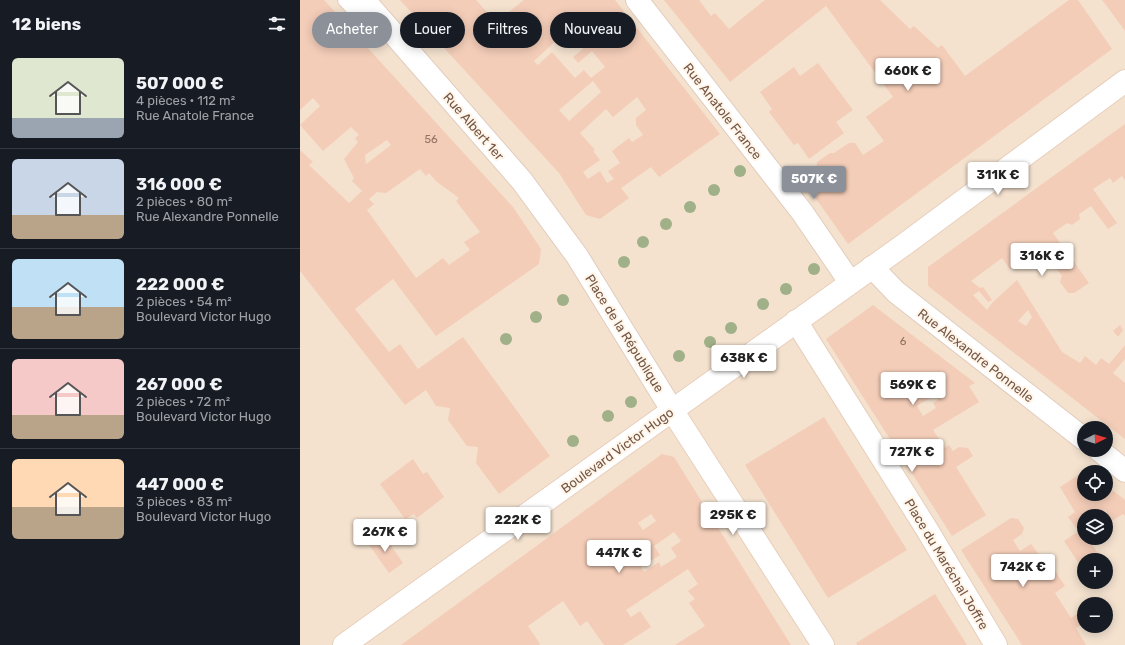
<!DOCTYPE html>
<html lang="fr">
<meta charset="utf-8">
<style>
body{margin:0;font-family:Rubik,sans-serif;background:#20242c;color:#f1f3f6;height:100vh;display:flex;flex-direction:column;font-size:15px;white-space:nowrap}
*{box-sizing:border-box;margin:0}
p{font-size:13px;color:#9ea1a6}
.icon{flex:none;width:22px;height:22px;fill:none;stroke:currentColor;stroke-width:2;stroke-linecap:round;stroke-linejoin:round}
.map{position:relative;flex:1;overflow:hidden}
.sheet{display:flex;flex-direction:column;background:#171b24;width:300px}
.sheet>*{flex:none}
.top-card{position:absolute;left:12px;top:12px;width:380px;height:36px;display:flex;gap:8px}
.needle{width:26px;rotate:85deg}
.buttons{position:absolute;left:777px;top:421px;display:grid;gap:8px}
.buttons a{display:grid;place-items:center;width:36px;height:36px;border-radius:50%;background:#171b24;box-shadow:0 2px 10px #0003;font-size:20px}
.price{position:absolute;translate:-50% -34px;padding:0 9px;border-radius:4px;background:#fff;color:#222;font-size:13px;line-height:26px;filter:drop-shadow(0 1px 2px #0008)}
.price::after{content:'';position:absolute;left:50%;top:24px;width:12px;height:9px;margin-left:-6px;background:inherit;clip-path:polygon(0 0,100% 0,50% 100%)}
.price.selected{background:#8c9099;color:#fff}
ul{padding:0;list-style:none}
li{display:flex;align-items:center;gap:12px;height:100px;padding:0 12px}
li+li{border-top:1px solid #363941}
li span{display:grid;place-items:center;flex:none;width:112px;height:80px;border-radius:6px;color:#555}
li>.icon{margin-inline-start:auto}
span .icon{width:48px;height:48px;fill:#fffc;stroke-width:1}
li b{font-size:17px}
h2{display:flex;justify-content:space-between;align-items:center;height:48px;padding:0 12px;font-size:17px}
.tag{padding:0 14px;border-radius:18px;background:#171b24;box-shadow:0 2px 10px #0003;font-size:14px;line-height:36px}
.tag.selected{background:#8c9099;color:#fff}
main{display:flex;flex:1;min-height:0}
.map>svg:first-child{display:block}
.residential{fill:#f4e2cf;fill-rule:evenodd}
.building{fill:#f3cdb8;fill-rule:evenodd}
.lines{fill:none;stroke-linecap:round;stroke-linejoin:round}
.service-casing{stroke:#e1ccbd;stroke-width:16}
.minor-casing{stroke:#e1ccbd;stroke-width:24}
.secondary-casing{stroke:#e8cfbc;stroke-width:24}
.service{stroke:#fff;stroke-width:14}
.minor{stroke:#fff;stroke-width:22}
.secondary{stroke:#fff;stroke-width:22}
.tree{fill:#a0b088}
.labels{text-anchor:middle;stroke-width:4;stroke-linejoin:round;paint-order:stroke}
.number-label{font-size:11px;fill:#947463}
.street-label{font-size:13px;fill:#745647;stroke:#fff5e8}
</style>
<main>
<section class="sheet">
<h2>12 biens<svg class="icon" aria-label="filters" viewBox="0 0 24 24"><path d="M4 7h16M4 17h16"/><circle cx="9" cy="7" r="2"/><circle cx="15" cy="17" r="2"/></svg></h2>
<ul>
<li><span style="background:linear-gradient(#dfe7d0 75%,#9aa5b1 0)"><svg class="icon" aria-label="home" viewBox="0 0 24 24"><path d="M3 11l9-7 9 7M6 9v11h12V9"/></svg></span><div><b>507 000 €</b><p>4 pièces · 112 m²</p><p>Rue Anatole France</p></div></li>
<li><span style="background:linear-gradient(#c9d6e8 70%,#b9a48a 0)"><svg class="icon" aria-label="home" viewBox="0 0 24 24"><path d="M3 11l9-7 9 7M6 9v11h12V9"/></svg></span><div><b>316 000 €</b><p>2 pièces · 80 m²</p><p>Rue Alexandre Ponnelle</p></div></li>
<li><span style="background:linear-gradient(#bfe0f5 60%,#b9a48a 0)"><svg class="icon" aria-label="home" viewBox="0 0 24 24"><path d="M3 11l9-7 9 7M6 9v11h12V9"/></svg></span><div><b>222 000 €</b><p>2 pièces · 54 m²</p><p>Boulevard Victor Hugo</p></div></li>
<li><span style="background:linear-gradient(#f6c9c9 70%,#b9a48a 0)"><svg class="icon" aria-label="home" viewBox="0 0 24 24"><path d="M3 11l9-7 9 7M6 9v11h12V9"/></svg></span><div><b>267 000 €</b><p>2 pièces · 72 m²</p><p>Boulevard Victor Hugo</p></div></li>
<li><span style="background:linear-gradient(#ffd9b3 60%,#b9a48a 0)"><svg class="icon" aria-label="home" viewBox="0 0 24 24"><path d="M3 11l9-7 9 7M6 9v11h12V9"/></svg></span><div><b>447 000 €</b><p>3 pièces · 83 m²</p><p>Boulevard Victor Hugo</p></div></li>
</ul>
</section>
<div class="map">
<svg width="825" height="645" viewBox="0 0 825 645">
<rect width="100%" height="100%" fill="#fdf1e1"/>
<path class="residential" d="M0,0H825V645H0ZM784,428H806V450H784ZM784,472H806V494H784ZM784,516H806V538H784ZM784,560H806V582H784ZM784,604H806V626H784Z"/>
<g class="building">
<path d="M0,0H24L213,207L241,249L239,264L136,336L93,279L55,309L89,352L100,344L118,369L163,337L250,456L199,494L176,463L178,447L167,446L148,420L150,408L136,406L126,390L105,405L0,271V150L13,162L9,165L49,203L62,191L52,181L54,178L44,159L58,142L55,138L59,135L51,127L23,151L0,125L20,106L13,98L0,110ZM87,140L91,145L66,164L65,155ZM120,169L126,176L129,173L137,182L159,198L156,201L180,232L164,242L170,250L149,265L143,258L116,278L67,210L74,204L69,199L77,192L86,193Z"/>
<path d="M100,0H176L196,22L224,0H315L420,134L359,177L351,167L321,188L329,198L300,219L286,215L259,173ZM283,20L295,34L281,46L283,49L273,57L278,63L292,51L305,67L291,78L284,70L275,78L252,52L238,65L234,61L262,35ZM293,81L301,92L269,121L259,110ZM337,97L346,110L336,118V125L343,135L332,142L329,138L312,151L320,163L308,171L314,179L307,183L300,171L288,179L283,172L300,160L293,151L295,150L280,133L306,109L313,117Z"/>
<path d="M364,0H399L411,16L415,13L429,29L465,0H580L610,29L614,26L638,48L642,45L665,76L769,0H778L812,49L548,244L512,193L525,183L516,170L517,162L530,153H534L549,143H555L563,155L584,141L566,117L593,97L526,6L430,82Z"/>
<path d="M802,0H825V31L806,5Z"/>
<path d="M518,63L553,110L536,122L544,133L509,159L498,143L494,145L469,112L472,109L460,92L494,67L500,76Z"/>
<path d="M825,124V180L822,176L813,183L810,178L793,189L817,223L808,229L791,206L779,214L780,219L772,225L767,223L753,233L789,283L774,293H768L760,282L762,276L744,252L748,246L746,243L710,269L702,258L671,281L680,288L683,287L692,300L688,302L679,291L673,295L687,310L693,302L717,280L762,352L780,363L785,356L796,365L801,358L809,364L825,345V359L813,373L825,383V439L628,286V267ZM728,310L732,317L726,326L718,321Z"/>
<path d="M573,305L675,383L669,386L679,402L633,430L645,448L649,445L653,451L659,447L668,448L673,456L656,467L686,515L652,536L526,339ZM615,372L621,382L607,390L601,381ZM635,395L638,400L633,403L636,408L623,416L617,406Z"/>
<path d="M820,325L823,330L818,337L813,331Z"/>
<path d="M524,417L607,550L528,598L445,465Z"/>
<path d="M362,454L374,457L491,645H375L405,626L389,603L395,599L388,591L398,584L388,569L326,610L331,617L340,611L351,627L323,645H304L287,621L280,626L263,601L228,626L240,644L239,645H101ZM351,514L356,521L343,530L338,523ZM374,532L381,541L371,548L377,557L361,567L359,562L344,572L341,567L360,555L354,546Z"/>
<path d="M113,459L123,474L127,472L144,497L117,518L114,514L105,519L80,484Z"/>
<path d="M786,470L789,472H784V494H806V485L825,500V516L823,514L812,521L805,510L795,516H784V523L776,528L768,517L775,512L760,487Z"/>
<path d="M711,518L718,519L724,528L722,534L713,540L720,551L731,544L746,564L735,572L740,579L755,571L765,586L755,593L771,618L784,609V623L776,628L786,645H722L661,550Z"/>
<path d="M782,529L784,538H788L802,560H784V571L764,541Z"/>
<path d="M68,534L75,544L85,537L103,563L89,573L63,536Z"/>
<path d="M635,594L667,645H557L556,643Z"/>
</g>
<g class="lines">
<g class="service-casing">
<path id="service" d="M45,0L61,17L84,30"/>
</g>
<g class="minor-casing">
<g id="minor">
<path d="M64,0L222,181L277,256L372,410"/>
<path d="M337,0L502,212L550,282"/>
<path d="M572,267L596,292L784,439"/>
<path d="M799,450L825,471"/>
</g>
</g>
<g class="secondary-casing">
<g id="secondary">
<path d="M496,321L626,528L696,645"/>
<path d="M372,410L523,645"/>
<path d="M44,645L605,244L825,81"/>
</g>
</g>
<use href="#service" class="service"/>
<use href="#minor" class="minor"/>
<use href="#secondary" class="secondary"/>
</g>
<g class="tree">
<circle cx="440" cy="171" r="6"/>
<circle cx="414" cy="190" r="6"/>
<circle cx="390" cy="207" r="6"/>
<circle cx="366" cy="224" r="6"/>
<circle cx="343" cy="242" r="6"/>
<circle cx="324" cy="262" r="6"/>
<circle cx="514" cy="269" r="6"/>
<circle cx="486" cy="289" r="6"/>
<circle cx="263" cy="300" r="6"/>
<circle cx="463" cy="304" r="6"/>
<circle cx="236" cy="317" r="6"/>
<circle cx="431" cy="328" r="6"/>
<circle cx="206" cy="339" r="6"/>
<circle cx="410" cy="342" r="6"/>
<circle cx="379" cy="356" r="6"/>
<circle cx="331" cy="402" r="6"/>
<circle cx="308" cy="416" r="6"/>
<circle cx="273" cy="441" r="6"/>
</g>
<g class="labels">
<g class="number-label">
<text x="131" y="143">56</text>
<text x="603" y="345">6</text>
</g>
<g class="street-label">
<text transform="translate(423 111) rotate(52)" y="5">Rue Anatole France</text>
<text transform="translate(174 126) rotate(49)" y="5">Rue Albert 1er</text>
<text transform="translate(325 333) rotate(58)" y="5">Place de la République</text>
<text transform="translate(676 355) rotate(38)" y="5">Rue Alexandre Ponnelle</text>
<text transform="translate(317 450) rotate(-36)" y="5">Boulevard Victor Hugo</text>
<text transform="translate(647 564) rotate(59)" y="5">Place du Maréchal Joffre</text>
</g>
</g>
</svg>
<div class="buttons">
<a><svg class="needle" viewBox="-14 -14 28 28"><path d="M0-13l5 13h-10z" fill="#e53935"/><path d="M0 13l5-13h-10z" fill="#9ea1a6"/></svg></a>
<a><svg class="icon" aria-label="locate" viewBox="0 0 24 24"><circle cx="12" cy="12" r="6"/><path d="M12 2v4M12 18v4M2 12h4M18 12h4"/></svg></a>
<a><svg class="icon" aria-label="layers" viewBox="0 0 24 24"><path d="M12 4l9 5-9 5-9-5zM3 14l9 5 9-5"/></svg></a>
<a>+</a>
<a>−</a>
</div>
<b class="price" style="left:608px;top:92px">660K €</b>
<b class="price" style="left:698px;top:196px">311K €</b>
<b class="price selected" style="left:514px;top:200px">507K €</b>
<b class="price" style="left:742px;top:277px">316K €</b>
<b class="price" style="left:444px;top:379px">638K €</b>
<b class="price" style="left:613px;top:406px">569K €</b>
<b class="price" style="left:612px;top:473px">727K €</b>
<b class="price" style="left:433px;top:536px">295K €</b>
<b class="price" style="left:218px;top:541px">222K €</b>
<b class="price" style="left:85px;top:553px">267K €</b>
<b class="price" style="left:319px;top:574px">447K €</b>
<b class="price" style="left:723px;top:588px">742K €</b>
<div class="top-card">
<a class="tag selected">Acheter</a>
<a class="tag">Louer</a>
<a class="tag">Filtres</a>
<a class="tag">Nouveau</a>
</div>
</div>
</main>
